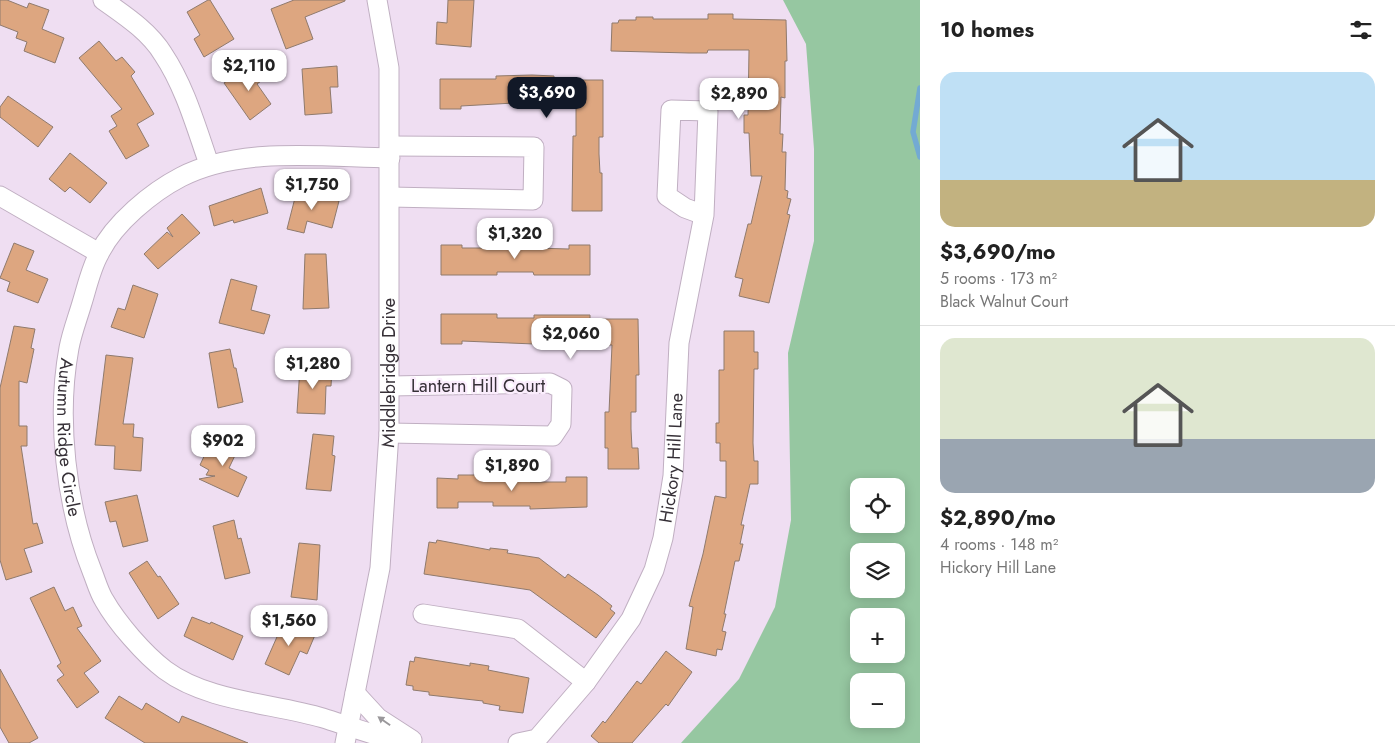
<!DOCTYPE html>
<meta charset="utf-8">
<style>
body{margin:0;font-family:Jost,sans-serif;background:#f2f2f2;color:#222;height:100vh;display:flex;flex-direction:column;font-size:19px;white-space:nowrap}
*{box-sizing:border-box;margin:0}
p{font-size:16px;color:#767676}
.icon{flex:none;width:28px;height:28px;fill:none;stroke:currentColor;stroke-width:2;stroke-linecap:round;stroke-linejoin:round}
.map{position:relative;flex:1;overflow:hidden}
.drawer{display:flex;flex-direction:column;background:#fff;width:475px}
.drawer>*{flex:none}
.controls{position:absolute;left:850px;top:478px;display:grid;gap:10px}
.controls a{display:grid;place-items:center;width:55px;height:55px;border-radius:10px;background:#fff;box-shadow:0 2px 12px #0003;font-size:25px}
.price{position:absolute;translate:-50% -42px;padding:0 11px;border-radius:10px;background:#fff;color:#222;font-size:16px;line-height:32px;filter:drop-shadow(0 1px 2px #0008)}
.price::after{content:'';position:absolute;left:50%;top:30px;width:15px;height:11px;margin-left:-8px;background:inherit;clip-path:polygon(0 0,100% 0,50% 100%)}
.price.on{background:#111827;color:#fff}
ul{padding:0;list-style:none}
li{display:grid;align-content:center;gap:10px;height:265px;padding:0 20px}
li+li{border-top:1px solid #e0e0e0}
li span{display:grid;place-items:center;height:155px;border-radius:15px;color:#555}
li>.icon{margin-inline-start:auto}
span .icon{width:90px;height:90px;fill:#fffc;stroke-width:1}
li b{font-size:21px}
h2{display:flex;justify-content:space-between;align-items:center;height:60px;padding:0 20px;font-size:21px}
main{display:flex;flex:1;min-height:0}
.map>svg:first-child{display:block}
.green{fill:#96c7a1;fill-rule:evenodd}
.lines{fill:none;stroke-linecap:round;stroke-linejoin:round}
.stream{stroke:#73aad3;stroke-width:5.5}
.building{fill:#dda680;stroke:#8f7a6d}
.minor-casing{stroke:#c0afc2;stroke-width:21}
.minor{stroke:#fff;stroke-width:19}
.oneway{fill:#9a989b}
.labels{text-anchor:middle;stroke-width:4.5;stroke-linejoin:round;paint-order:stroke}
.street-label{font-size:18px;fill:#363037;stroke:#fbedfd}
</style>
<main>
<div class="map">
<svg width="920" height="743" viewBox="0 0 920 743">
<rect width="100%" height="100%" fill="#efdef2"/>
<path class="green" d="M783,0H920V743H681L739,679L775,607L791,520L788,353L814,241V149L806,44ZM896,486V524H859V486ZM896,551V589H859V551ZM859,616H896V654H859ZM859,681H896V719H859Z"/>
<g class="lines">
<path class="stream" d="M920,88L913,132L920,157"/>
</g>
<g class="building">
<path d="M0,0H7L27,8L29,3L49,10L42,29L64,38L55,63L24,51L27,42L16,38L18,32L0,25Z"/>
<path d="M208,0H210L234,39L204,57L194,39L200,35L187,12Z"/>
<path d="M294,0H345V1L305,17L313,39L286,49L271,9Z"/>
<path d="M448,0H474L471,47L436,44L437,22L447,23Z"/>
<path d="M708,14H733V19L786,20L787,61H785V98L781,97L780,134H783L782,152H786L785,190L788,191L787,198L791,199L787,214L790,215L769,303L739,296L743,279L735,277L748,224H751L762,176H751L749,133H744V115H748L749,50H708L707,53H689L611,51L612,23H618L619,20H636V17H653V19H708Z"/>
<path d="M99,41L116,61L122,57L135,72L131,76L154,114L137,124L149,146L126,159L109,131L117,126L111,116L122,109L79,58Z"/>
<path d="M337,66L338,87H330L332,113L305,115L302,69Z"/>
<path d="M276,70L257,84L271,104L250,120L224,83L238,73Z"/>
<path d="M532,75L554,76V80H603V137H599V154L600,173H602V211H572L573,136H576V106H532V102L461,106V109H440V79H496V76Z"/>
<path d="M8,96L53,127L38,147L0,117V107Z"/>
<path d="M70,153L107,183L90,203L70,187L65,192L49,179Z"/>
<path d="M261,188L268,213L234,223L233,220L214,226L209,206Z"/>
<path d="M297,190L339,201L332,228L307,221L304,233L287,229Z"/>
<path d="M182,214L200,233L158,269L144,254L167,232L173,237L167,228Z"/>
<path d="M14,243L34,251L26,270L48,279L38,303L7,291L10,282L0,278Z"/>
<path d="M441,245H462V248H498L497,245H534V248L569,249V245H590V275H534L533,272H497V275H441Z"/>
<path d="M305,254H326L329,308L303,309Z"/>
<path d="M231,279L257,286L251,310L270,315L264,334L219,323Z"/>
<path d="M133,285L158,294L144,338L111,327L118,308L125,310Z"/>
<path d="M441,314H497V318H534V315H590V319H638L639,375H636V412H631V429L632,448H638L639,469H608V448H605V412H609L612,345H569V341H534V344L462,341V344H441Z"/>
<path d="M14,326L35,329L31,348L34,349L27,383L19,381V426H27V446H21L33,524L37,523L43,543L24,549L32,572L6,580L0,560V388Z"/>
<path d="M724,331H754V352H758V369H754L753,443L754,461H758V484H750L741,525H744L740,544H743L739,561H735L724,614H726L722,631L726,632L722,650L717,649L716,656L686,649L693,607L689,606L703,554L715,496L726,498V461H720V443H716V423H719V370H724Z"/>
<path d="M230,349L234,368H236L243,402L218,408L209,353Z"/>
<path d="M106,355L133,358L123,424H134L133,437L143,438L141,471L114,469L115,446L95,445Z"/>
<path d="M300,367L332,369L331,386H326L325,414L297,413Z"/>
<path d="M313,434L334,436L332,455L335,456L331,491L306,489Z"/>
<path d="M214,435L239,447L229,468L247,477L238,497L199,479L215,476L206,475L209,470L200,465Z"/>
<path d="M458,475H493V479H530V482H566V477H587V507L530,509V506H493V502H458V508H437V478L458,479Z"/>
<path d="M137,495L148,541L123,547L116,521L110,522L105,502Z"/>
<path d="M234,520L238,539L241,538L250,573L225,579L213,526Z"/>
<path d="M437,540L490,550V548L508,550L507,553L539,558L565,578L568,574L598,595L612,606L610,609L615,613L596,638L530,590L424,574L429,542L436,543Z"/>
<path d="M299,543L320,545L317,600L291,597Z"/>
<path d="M147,561L158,577L160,576L179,604L158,619L129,573Z"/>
<path d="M54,587L65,611L73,607L82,626L77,628L101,661L84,673L99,692L77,708L57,680L64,675L57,666L61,663L30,598Z"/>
<path d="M192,617L210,624L211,622L243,636L233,660L184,636Z"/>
<path d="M284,621L315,635L307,654L300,651L289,675L265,664Z"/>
<path d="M666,651L692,672L668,706L666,704L632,743H599L591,736L603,721L605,723L637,681L641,684Z"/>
<path d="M415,657L470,666V663L489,666L488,670L529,678L523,713L499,710L500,706L483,703V701L429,695V692L413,690V686L406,685L410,661L414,662Z"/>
<path d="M0,669L38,738L29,743H9L0,727Z"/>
<path d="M119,696L142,710L146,703L179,723L182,716L248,743H145L105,718Z"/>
</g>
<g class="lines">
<g class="minor-casing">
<g id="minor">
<path d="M103,0C124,15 149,31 163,54C185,87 196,127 209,164"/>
<path id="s1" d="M390,158C324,157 241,146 181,177C152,192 114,223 99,254C91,268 87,287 82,303C78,317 72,332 69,348C56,418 66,506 92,571C96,581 99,592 104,600C117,623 144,654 165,670C208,702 273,703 323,718C351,727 378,737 407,743"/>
<path d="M0,196L99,253"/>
<path d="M390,197L533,200L534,147L391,146"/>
<path d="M389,433L553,436L561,424L562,389L550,383L391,386"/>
<path d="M423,614L518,629L586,682"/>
<path d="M355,693L378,718L412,740"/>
<path id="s2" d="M345,743L380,568L389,433V68L377,0"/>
<path id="s3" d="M518,743L537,739L586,682L631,619L654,570L663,538L673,476L679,343L704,215L708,111L671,110L667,196L685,208L704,215"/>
</g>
</g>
<use href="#minor" class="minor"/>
</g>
<defs><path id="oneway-solid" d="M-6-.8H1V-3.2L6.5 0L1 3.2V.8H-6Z" transform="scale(1.25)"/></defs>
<use class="oneway" href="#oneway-solid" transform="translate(384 721) rotate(-145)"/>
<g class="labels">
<g class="street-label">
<text dy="6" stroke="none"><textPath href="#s2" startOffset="374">Middlebridge Drive</textPath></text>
<text x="478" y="392">Lantern Hill Court</text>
<text dy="6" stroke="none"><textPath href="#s1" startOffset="515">Autumn Ridge Circle</textPath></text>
<text dy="6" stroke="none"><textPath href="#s3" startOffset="340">Hickory Hill Lane</textPath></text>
</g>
</g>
</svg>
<div class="controls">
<a><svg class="icon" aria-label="locate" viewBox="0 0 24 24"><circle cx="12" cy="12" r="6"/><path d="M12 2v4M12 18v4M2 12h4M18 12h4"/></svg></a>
<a><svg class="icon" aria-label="layers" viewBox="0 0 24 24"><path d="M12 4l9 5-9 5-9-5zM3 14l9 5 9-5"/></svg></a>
<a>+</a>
<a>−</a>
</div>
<b class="price" style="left:249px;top:92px">$2,110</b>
<b class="price on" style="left:547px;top:119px">$3,690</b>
<b class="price" style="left:739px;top:120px">$2,890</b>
<b class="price" style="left:312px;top:211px">$1,750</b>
<b class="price" style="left:515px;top:260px">$1,320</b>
<b class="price" style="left:571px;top:360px">$2,060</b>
<b class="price" style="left:313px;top:390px">$1,280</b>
<b class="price" style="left:223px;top:467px">$902</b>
<b class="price" style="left:512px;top:492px">$1,890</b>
<b class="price" style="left:289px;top:647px">$1,560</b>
</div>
<section class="drawer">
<h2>10 homes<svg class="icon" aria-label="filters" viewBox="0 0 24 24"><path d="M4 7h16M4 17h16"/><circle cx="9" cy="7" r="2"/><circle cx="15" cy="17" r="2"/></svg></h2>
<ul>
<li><span style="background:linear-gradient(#bfe0f5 70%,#c2b280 0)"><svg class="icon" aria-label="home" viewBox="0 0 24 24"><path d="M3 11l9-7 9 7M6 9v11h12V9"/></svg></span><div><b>$3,690/mo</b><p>5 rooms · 173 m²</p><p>Black Walnut Court</p></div></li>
<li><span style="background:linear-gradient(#dfe7d0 65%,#9aa5b1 0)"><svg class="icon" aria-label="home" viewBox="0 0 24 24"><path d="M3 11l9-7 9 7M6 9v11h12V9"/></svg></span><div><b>$2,890/mo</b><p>4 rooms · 148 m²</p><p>Hickory Hill Lane</p></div></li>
</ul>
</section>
</main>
